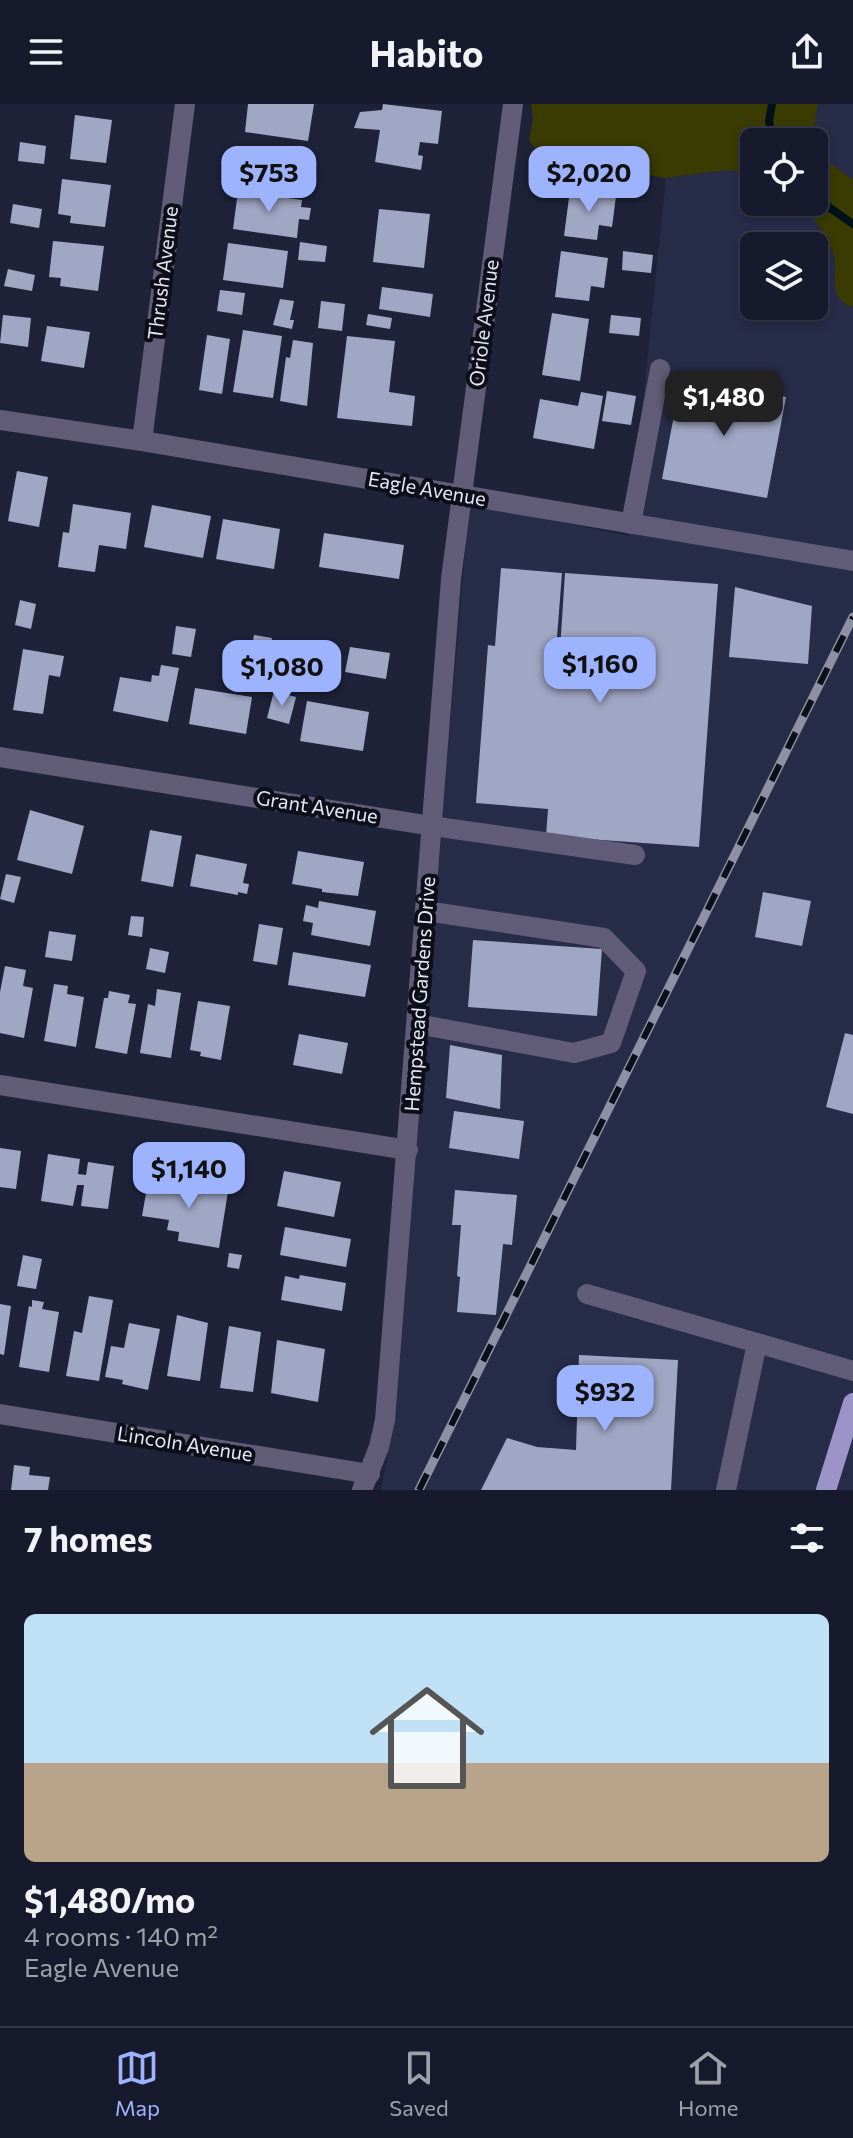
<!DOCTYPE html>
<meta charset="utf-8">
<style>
body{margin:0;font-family:Commissioner,sans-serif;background:#202334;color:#f1f3f6;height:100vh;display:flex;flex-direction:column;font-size:30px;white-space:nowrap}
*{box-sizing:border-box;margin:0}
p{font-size:26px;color:#9ea1a9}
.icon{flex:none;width:44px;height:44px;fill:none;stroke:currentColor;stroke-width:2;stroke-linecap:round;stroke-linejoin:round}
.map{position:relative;height:1386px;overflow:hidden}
.side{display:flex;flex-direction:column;background:#171a2c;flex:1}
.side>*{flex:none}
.controls{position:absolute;left:740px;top:24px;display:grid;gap:16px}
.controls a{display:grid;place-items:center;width:88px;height:88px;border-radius:12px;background:#171a2c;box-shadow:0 4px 12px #0003,0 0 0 2px #363848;font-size:40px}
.price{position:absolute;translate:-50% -68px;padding:0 18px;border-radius:16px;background:#9eb3fd;color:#111;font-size:26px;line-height:52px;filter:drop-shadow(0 2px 4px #0008)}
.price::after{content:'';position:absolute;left:50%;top:48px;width:24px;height:18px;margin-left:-12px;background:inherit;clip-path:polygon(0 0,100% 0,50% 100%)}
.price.selected{background:#222;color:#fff}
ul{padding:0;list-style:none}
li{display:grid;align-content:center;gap:16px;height:424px;padding:0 24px}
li+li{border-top:2px solid #363848}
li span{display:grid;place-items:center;height:248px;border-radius:12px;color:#555}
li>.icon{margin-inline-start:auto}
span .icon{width:144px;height:144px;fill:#fffc;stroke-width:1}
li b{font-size:34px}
h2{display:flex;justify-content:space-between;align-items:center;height:96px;padding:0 24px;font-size:34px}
header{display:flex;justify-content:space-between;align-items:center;height:104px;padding:0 24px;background:#171a2c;font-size:36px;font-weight:700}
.menu{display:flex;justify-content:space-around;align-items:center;height:112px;border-top:2px solid #363848;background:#171a2c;font-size:22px;color:#9ea1a9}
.menu a{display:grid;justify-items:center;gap:4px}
.menu .selected{color:#9eb3fd}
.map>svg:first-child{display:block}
.built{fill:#272c49;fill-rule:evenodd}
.green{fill:#393b02}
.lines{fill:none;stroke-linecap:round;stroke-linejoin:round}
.stream{stroke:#001119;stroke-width:8}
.building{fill:#a0a7c4}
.minor{stroke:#615c77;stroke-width:20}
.major{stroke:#9c93c9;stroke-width:20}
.rail-casing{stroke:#8d91a4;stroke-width:9}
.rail{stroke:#0c0e18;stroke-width:6;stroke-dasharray:18;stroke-linecap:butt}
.labels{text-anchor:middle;stroke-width:8;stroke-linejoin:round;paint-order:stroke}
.street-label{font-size:20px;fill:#e3e7f6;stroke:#0c0e18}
</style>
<header><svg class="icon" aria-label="menu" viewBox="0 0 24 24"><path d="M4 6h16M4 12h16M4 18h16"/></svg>Habito<svg class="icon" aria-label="share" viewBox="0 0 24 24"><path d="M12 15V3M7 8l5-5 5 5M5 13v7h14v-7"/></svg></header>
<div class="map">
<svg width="853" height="1386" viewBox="0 0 853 1386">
<rect width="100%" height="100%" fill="#1f233a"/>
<path class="built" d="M798,0H853V1386H381L389,1344L469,400L629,432L666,74L727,66L754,58V98H814V38ZM754,142H814V202H754Z"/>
<path class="green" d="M531,0H818C808,37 822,57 853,75V203C825,194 840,169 833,148C826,131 813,114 803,98H814V38H754V70L727,66L666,74L542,54L529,36L533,14Z"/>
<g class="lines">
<g class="stream">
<path d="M772,0L769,17L773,38"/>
<path d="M814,88L830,104L853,120"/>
</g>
</g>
<g class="building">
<path d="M248,0H314L308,37L245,28Z"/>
<path d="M383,0L442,7L438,40L420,38L418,51L423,52L421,66L375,58L380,26L354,24L360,8L382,6Z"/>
<path d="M75,11L112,16L106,59L70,55Z"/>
<path d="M20,38L46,42L44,60L18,57Z"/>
<path d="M243,65L270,69L268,82L241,78Z"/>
<path d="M62,75L111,81L105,123L70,119L71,112L58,110Z"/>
<path d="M570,86L616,92L612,123L599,121L597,136L564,132Z"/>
<path d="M238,87L302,96L301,103L311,104L309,116L299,115L297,134L233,125Z"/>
<path d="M13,100L42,105L39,124L10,119Z"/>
<path d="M379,105L430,110L424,164L373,158Z"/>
<path d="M53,137L104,142L98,187L60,182L61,174L49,173Z"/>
<path d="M300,138L327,142L325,158L298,156Z"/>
<path d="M228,139L288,147L283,184L223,176Z"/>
<path d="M561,147L608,154L604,184L591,182L589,197L555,193Z"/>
<path d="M623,147L653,151L651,169L622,166Z"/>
<path d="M8,165L35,171L32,187L4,182Z"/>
<path d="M382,183L433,190L430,213L379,205Z"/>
<path d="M220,186L245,189L242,211L217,207Z"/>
<path d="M280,195L294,197L290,216H294L292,225L273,221Z"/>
<path d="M321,197L345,200L342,227L318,224Z"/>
<path d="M552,209L589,215L580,277L542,271Z"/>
<path d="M368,210L392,214L390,225L366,221Z"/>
<path d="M3,211L31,214L28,243L0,239Z"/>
<path d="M611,211L641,214L639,232L609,229Z"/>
<path d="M47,222L90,228L84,264L41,257Z"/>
<path d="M243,226L282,232L273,294L233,288Z"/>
<path d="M207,231L230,235L222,290L199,286Z"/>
<path d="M347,232L395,237L389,288L415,292L412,322L337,314Z"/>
<path d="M293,236L313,239L307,302L280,297L286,253L290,254Z"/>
<path d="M681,274L786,293L767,394L662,375Z"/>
<path d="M607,287L636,292L631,321L602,317Z"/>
<path d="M581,288L603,292L594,345L533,334L540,295L578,302Z"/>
<path d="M17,367L48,373L39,423L8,417Z"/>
<path d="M73,400L131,409L126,445L99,441L95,468L58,463L63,428L69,429Z"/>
<path d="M152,401L211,412L203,454L144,443Z"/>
<path d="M223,415L280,425L274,465L216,455Z"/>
<path d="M324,429L404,441L399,475L319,463Z"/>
<path d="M501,464L562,469L556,546H560L565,469L718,480L699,743L546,732L548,705L476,699L488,541L495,542Z"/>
<path d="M735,483L812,502L808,560L729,553Z"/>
<path d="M20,496L36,500L31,525L15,521Z"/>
<path d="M176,522L196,525L191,553L172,550Z"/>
<path d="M254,531L272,534L267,562L249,559Z"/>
<path d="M350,543L390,549L386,575L345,568Z"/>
<path d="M23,545L64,552L60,573L49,571L43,610L13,606Z"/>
<path d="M161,561L179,564L168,618L113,607L120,573L151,578L152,571L159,572Z"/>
<path d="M275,562L297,567L294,579L272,575Z"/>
<path d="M195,584L252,593L246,630L189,620Z"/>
<path d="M274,587L296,593L289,620L267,614Z"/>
<path d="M307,597L369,608L363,647L300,637Z"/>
<path d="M30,706L84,722L72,770L17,756Z"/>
<path d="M150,726L182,732L173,783L141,777Z"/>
<path d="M298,747L364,758L358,792L322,788V785L292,780Z"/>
<path d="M196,750L247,760L243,779L249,780L247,790L238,788V791L190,782Z"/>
<path d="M6,770L21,773L14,799L0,795Z"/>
<path d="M763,788L811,797L802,842L755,833Z"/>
<path d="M319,797L376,807L370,842L311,831L313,819L303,817L306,801L318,804Z"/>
<path d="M131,812L144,813L142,833L128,831Z"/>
<path d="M259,820L283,824L277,861L253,857Z"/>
<path d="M49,827L76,831L72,857L45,853Z"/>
<path d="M473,836L602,845L597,912L468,903Z"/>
<path d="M150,844L169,848L165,869L146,865Z"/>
<path d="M293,848L371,861L365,893L288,881Z"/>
<path d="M5,862L26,866L23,882L33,884L24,934L0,929V888Z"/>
<path d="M54,880L68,882L67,890L84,893L76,943L44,937Z"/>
<path d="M157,885L181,889L171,954L140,949L148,900L155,902Z"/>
<path d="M109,887L130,891L128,899L136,900L127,950L95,944L104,894H108Z"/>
<path d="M198,897L230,902L221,956L200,952L201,948L190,946Z"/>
<path d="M845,929L853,931V1010L826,1003Z"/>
<path d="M299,930L348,939L342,970L293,961Z"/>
<path d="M450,941L502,951L500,1005L446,994Z"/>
<path d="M454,1007L524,1017L519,1055L449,1044Z"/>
<path d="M0,1044L21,1047L16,1085L0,1083Z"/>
<path d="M48,1050L80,1055L78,1070L86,1071L88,1058L114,1062L108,1105L81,1102L84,1081H77L73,1102L41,1097Z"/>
<path d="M284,1067L341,1078L334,1113L277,1102Z"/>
<path d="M148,1078L175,1082L176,1078L205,1083L206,1078L229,1081L219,1144L178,1137L179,1128L167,1126L169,1116L142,1112Z"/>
<path d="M455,1086L517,1091L512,1141L503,1140L496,1211L457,1208L460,1173L457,1172L461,1121H452Z"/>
<path d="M285,1123L351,1135L346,1163L280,1151Z"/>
<path d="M229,1149L242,1151L239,1165L227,1163Z"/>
<path d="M23,1151L42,1155L36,1185L17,1182Z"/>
<path d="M300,1171L346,1179L342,1207L281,1196L285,1172L299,1175Z"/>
<path d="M89,1192L113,1196L99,1277L66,1272L74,1227L82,1229Z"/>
<path d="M32,1196L44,1198L42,1205L59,1208L49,1268L19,1263L29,1202L32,1203Z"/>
<path d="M0,1200L11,1202L4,1251L0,1250Z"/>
<path d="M177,1211L208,1219L200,1277L167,1272Z"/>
<path d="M129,1219L160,1225L148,1286L122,1280L123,1276L105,1273L111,1242L124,1244Z"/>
<path d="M229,1222L261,1228L253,1288L220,1284Z"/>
<path d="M277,1236L325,1245L318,1298L271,1289Z"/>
<path d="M579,1251L678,1256L671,1386H481L507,1334L537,1343L576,1346Z"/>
<path d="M14,1361L30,1363L29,1371L50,1373L48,1386H11Z"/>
</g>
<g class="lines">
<g class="minor">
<path d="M0,316L142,337L853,457"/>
<path d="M142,337L185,0"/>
<path d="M631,420L660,265"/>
<path d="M0,653L432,722L635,751"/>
<path d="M417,920L574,949L611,939L636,867L604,834L426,807"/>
<path d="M0,981L408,1046"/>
<path d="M587,1190L757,1239L726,1386"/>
<path d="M757,1239L853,1267"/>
<path d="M0,1310L370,1370"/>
<path d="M362,1386L379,1343L385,1316L451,475L513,0"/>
</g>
<path class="major" d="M826,1386L853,1299"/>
<g class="rail-casing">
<path id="rail" d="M419,1386L853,513"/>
</g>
<use href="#rail" class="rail"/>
</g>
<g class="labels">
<g class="street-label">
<text transform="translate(163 169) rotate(-83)" y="7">Thrush Avenue</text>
<text transform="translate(484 219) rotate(-83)" y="7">Oriole Avenue</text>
<text transform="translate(427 385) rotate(10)" y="7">Eagle Avenue</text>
<text transform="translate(317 703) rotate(9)" y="7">Grant Avenue</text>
<text transform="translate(420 890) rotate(-86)" y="7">Hempstead Gardens Drive</text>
<text transform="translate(185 1340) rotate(9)" y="7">Lincoln Avenue</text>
</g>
</g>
</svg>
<div class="controls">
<a><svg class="icon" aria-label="locate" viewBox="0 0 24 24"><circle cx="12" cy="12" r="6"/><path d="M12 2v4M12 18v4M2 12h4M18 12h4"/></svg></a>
<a><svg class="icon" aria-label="layers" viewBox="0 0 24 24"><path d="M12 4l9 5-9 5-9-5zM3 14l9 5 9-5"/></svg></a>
</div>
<b class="price" style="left:269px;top:110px">$753</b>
<b class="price" style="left:589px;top:110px">$2,020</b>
<b class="price selected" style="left:724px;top:334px">$1,480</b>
<b class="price" style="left:600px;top:601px">$1,160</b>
<b class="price" style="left:282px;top:604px">$1,080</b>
<b class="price" style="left:189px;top:1106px">$1,140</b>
<b class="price" style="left:605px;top:1329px">$932</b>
</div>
<section class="side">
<h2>7 homes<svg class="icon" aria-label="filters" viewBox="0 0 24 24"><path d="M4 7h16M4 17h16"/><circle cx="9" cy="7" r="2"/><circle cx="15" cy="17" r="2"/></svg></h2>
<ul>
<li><span style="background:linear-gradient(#bfe0f5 60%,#b9a48a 0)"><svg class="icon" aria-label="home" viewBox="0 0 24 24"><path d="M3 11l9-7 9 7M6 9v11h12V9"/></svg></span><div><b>$1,480/mo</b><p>4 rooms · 140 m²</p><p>Eagle Avenue</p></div></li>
</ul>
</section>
<nav class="menu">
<a class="selected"><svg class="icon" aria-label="map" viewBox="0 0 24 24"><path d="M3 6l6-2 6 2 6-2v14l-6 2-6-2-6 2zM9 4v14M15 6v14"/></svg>Map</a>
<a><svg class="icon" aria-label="saved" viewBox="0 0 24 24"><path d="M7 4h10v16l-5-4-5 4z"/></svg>Saved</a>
<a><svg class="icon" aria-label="home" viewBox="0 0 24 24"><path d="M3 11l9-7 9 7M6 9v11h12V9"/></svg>Home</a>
</nav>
